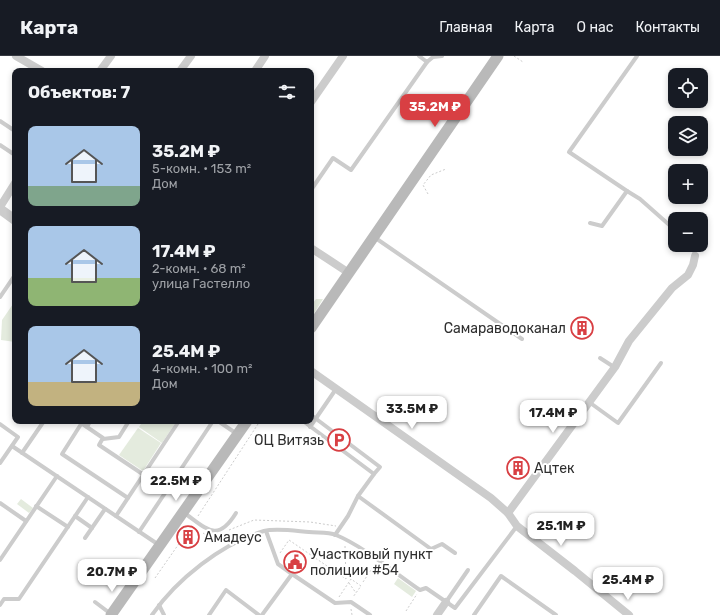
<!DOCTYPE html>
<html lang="ru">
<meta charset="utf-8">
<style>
body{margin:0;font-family:Rubik,sans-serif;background:#242831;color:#f1f3f6;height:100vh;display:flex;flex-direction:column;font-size:15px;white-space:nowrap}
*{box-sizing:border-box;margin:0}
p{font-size:13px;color:#9ea1a6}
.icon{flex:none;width:22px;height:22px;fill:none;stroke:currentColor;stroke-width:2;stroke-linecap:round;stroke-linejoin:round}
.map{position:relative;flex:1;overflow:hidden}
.side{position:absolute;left:12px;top:12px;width:302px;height:356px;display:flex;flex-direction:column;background:#171b24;border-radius:8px;box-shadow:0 2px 6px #0003}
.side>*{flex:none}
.fabs{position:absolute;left:668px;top:12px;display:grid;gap:8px}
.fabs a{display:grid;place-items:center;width:40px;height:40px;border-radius:8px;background:#171b24;box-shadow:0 2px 6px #0003;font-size:20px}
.price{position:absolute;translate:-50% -34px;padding:0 9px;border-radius:8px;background:#fff;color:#222;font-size:13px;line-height:26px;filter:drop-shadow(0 1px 2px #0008)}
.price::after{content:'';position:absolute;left:50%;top:24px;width:12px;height:9px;margin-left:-6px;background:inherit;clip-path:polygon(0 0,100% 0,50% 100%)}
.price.on{background:#d83f43;color:#fff}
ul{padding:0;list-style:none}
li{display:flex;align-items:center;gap:12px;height:100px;padding:0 16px}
li span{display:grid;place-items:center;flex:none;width:112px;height:80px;border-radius:8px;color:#555}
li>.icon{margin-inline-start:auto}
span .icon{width:48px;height:48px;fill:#fffc;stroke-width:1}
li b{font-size:17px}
h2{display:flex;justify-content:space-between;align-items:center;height:48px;padding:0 16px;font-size:17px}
header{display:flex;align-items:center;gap:24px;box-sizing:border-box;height:56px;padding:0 20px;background:#171b24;border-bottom:1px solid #363941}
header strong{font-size:19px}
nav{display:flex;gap:22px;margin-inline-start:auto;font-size:14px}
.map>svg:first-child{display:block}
.green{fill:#e4ebde}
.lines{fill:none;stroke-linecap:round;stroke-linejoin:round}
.path{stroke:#ccc;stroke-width:1;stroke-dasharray:2 2;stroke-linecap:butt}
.service{stroke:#ccc;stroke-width:4}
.minor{stroke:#ccc;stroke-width:8}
.tertiary{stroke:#ccc;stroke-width:10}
.secondary{stroke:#b9b9b9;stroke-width:11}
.labels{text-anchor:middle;stroke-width:4;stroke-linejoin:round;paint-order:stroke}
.poi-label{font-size:14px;fill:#2f2f2f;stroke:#fff;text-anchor:start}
</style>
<header>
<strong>Карта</strong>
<nav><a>Главная</a><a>Карта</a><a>О нас</a><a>Контакты</a></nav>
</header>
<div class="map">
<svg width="720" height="559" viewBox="0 0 720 559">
<rect width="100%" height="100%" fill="#fff"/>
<g class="green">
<path d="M316,243H323L313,259C308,253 312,248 316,243Z"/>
<path d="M15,245V286L1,284L2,264Z"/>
<path d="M143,365H174L176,366L162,387L139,371Z"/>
<path d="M138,372L161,387L143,415L119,399Z"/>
<path d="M21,443L33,452L29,457L17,448Z"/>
<path d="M398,522L416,535L412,541L394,528Z"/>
</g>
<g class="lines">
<g class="path">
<path d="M514,0L523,6"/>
<path d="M428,138L423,129L431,119L446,113"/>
<path d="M198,460L260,365"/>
<path d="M229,474L254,464L310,466L336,470"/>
<path d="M203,477L212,483L217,480"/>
<path d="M345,490L346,523"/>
<path d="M280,497L289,484L346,523"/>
<path d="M155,522L192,469"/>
<path d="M363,526L375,508"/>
<path d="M349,527L356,537"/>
<path d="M339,541L351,523L361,530L353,541"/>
<path d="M351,553L352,559"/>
<path d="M406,555L417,538"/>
</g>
<g class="service">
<path d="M419,0L427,6L433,1L442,0"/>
<path d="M0,65L15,75"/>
<path d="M0,89L15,99"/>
<path d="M311,134L333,102L351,114L427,6"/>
<path d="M627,135L640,143L675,174"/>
<path d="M590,167L602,170L627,135L569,96L637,0"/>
<path d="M374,181L522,283"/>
<path d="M690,189L694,193L695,200"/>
<path d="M0,241L15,219"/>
<path d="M600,302L614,311"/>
<path d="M589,346L618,367L661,307"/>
<path d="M311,359L380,411L374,418"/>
<path d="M83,365L62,398L128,442"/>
<path d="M218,365L237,378"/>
<path d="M237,365L244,369"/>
<path d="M303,365L374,418L358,440L348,460L335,479"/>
<path d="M81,367L103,382L99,389L144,419"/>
<path d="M0,368L18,381L0,407"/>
<path d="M87,371L90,365"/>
<path d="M310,371L336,333"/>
<path d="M103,383L119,381L129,365"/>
<path d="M12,390L159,489"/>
<path d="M22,397L44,365"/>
<path d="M358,440L431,493L442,488L455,497"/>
<path d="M0,447L26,465"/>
<path d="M36,450L68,471"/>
<path d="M183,456C206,472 217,488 236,457"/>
<path d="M75,460L92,472"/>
<path d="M116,460L179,365"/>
<path d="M139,476L213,365"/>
<path d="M85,482L105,453"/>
<path d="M0,504L57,420"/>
<path d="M292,518L335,547L351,546L370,559"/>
<path d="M95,546L111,558"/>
<path d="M446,546L468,514"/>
<path d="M0,549L4,543H19L88,441"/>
<path d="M159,549L164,559"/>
<path d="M152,559C176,524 222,487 264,475C276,472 296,475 309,476C318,477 328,476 336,479C363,490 395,517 420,534L426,532L455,552L517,470"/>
<path d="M209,559L226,534L259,559"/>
<path d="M262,559L292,518L278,508L266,475"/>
<path d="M474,559L501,520L556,559"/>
</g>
<g class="minor">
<path d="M16,0L42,15"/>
<path d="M100,15L111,0"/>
<path d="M180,15L191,0"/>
<path d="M255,15L265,0"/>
<path d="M311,46L343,0"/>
<path d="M0,151L15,127"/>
<path d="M311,192L349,217"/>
<path d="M311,315L491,442L508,457L517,470L575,515L629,559"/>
<path d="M508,457L615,311L629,285L672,232L688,219L693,209L695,200"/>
<path d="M437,559L446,546"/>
</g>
<path class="tertiary" d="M0,153L15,164"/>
<g class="secondary">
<path d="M311,272L498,0"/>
<path d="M111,559L247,365"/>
</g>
</g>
<defs>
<g id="building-ring" transform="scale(1.15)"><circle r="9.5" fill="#fff" stroke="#d83f43" stroke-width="1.5"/><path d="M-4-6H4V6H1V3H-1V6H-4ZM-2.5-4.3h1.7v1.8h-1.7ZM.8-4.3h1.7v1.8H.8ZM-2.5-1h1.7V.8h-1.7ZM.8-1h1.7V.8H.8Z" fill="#d83f43"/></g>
<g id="parking-ring" transform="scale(1.15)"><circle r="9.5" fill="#fff" stroke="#d83f43" stroke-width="1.5"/><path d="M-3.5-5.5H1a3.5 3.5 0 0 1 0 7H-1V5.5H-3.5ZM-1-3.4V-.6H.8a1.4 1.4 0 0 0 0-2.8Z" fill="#d83f43"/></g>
<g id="civic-ring" transform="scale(1.15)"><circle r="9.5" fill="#fff" stroke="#d83f43" stroke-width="1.5"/><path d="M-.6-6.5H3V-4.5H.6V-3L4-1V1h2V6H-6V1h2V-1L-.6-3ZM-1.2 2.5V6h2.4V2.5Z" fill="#d83f43"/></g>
</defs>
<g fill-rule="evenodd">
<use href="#building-ring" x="582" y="272"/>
<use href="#parking-ring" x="339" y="384"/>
<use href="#building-ring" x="518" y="412"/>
<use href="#building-ring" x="188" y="481"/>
<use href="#civic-ring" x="295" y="506"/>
</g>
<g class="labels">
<g class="poi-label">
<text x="566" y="277" text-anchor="end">Самараводоканал</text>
<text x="324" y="389" text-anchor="end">ОЦ Витязь</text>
<text x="534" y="417">Ацтек</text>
<text x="204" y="486">Амадеус</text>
<text x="310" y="503">Участковый пункт<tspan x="310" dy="16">полиции #54</tspan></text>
</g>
</g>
</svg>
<div class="fabs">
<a><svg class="icon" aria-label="locate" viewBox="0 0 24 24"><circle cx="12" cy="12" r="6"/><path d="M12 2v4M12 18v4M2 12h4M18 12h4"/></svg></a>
<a><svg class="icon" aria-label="layers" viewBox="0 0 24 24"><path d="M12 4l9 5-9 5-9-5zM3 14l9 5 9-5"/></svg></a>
<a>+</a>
<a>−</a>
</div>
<b class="price on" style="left:435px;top:72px">35.2M ₽</b>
<b class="price" style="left:412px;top:374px">33.5M ₽</b>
<b class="price" style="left:553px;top:378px">17.4M ₽</b>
<b class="price" style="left:176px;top:446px">22.5M ₽</b>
<b class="price" style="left:561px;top:491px">25.1M ₽</b>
<b class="price" style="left:112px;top:537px">20.7M ₽</b>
<b class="price" style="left:628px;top:545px">25.4M ₽</b>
<section class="side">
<h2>Объектов: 7<svg class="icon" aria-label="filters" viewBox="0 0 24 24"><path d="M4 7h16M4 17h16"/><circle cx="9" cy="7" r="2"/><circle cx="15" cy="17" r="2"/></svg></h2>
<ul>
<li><span style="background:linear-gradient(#a9c7e8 75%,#7fa58c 0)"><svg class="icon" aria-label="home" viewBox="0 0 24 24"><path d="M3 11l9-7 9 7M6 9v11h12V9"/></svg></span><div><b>35.2M ₽</b><p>5-комн. · 153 m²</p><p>Дом</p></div></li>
<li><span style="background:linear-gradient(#a9c7e8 65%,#8fb573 0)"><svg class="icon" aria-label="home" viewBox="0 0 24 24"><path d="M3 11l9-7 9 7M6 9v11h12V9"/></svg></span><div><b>17.4M ₽</b><p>2-комн. · 68 m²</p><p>улица Гастелло</p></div></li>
<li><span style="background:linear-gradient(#a9c7e8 70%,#c2b280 0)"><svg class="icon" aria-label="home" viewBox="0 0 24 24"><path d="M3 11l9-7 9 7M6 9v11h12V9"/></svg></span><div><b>25.4M ₽</b><p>4-комн. · 100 m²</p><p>Дом</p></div></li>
</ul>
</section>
</div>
